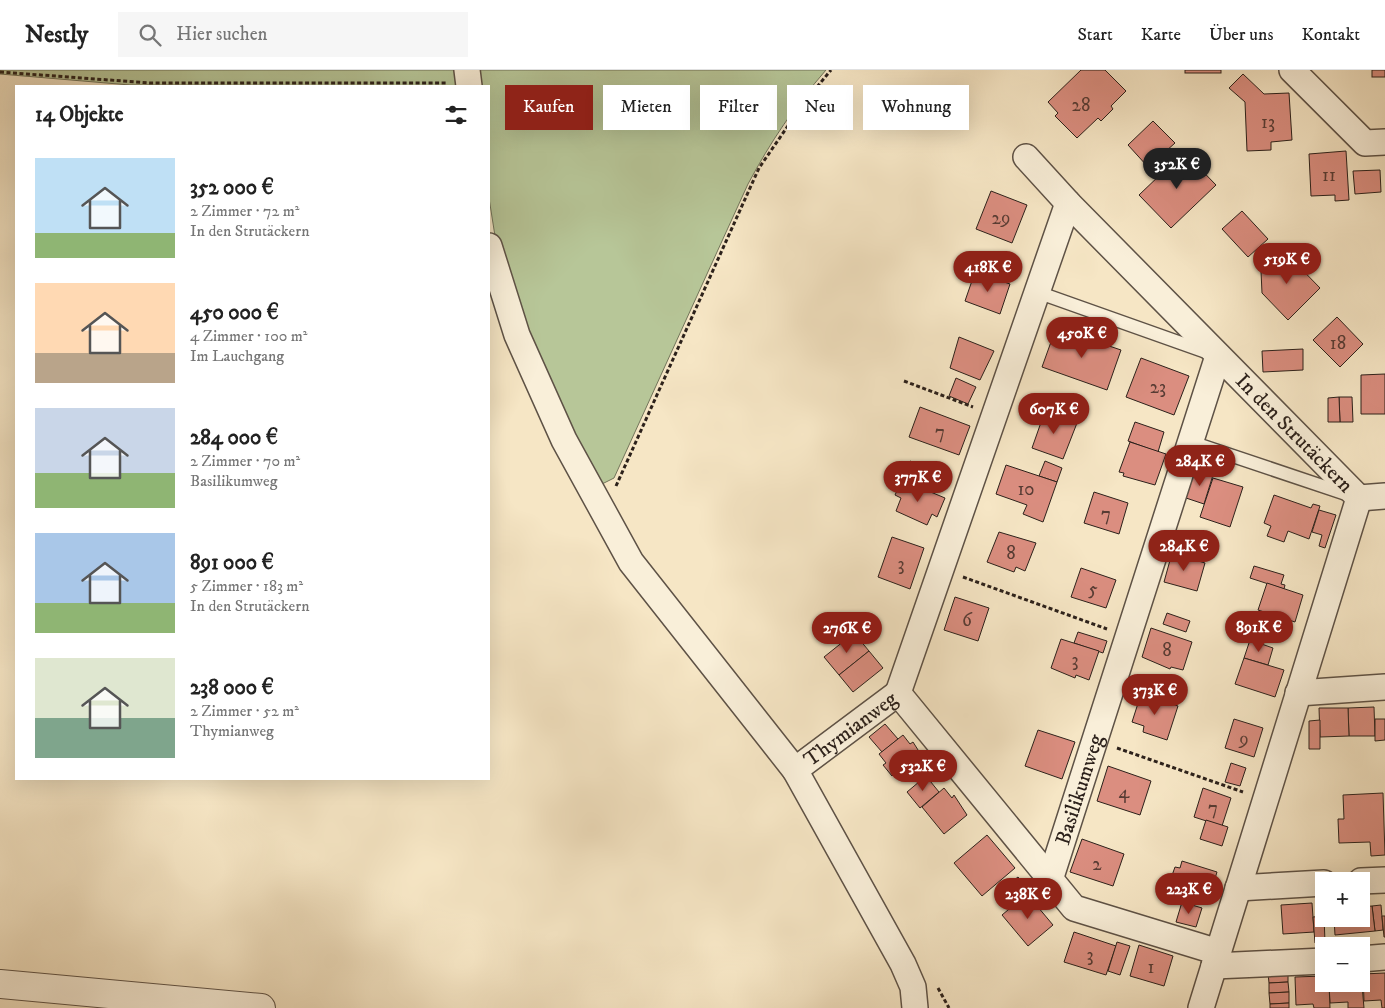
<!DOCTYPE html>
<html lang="de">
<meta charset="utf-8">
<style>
body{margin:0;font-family:"IM FELL DW Pica",serif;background:#f6f6f6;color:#222;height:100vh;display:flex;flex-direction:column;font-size:19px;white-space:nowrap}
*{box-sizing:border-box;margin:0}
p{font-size:16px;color:#767676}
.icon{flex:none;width:28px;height:28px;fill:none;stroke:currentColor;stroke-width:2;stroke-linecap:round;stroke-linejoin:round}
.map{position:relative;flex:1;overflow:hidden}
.details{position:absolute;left:15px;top:15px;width:475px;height:695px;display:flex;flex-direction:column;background:#fff;border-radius:0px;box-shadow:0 5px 20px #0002}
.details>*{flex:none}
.guide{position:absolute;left:505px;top:15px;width:475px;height:45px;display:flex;gap:10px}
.tools{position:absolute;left:1315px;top:802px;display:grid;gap:10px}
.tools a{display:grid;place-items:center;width:55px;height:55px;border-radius:0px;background:#fff;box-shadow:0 5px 20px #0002;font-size:25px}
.price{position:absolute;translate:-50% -42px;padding:0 11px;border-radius:18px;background:#8f2418;color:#fff;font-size:16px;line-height:32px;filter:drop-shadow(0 1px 2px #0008)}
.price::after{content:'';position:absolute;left:50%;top:30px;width:15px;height:11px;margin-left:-8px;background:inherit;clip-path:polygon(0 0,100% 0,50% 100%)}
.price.active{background:#222;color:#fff}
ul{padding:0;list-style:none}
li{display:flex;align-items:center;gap:15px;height:125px;padding:0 20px}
li span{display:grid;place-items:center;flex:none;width:140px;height:100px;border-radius:0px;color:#555}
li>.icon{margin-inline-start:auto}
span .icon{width:60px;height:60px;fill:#fffc;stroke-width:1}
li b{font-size:21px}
h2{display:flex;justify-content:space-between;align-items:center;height:60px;padding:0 20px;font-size:21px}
.pill{padding:0 18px;border-radius:0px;background:#fff;box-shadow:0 5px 20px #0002;font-size:18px;line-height:45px}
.pill.active{background:#8f2418;color:#fff}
header{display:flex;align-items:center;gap:30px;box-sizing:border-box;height:70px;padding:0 25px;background:#fff;border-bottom:1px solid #e0e0e0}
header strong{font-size:24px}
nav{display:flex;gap:28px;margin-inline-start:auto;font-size:18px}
.search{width:350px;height:45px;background:#f6f6f6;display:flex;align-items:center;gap:12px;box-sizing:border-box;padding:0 18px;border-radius:0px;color:#767676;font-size:19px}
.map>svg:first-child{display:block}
.green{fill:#b7c698;stroke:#72745a}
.building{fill:#db8e80;stroke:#2c211b}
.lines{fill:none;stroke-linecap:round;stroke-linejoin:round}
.service-casing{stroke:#5e5246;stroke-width:15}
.minor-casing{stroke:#5e5246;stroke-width:28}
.tertiary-casing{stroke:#5e5246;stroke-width:30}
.path{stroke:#2c211b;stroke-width:3;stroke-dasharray:4 2.5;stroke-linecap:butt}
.service{stroke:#f9efd9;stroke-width:12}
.minor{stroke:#f9efd9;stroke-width:25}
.tertiary{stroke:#f9efd9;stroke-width:28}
.labels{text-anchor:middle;stroke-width:5;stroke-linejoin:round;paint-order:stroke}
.number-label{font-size:19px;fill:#583c34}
.street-label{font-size:21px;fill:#2c211b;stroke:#f9efd9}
</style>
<header>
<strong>Nestly</strong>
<div class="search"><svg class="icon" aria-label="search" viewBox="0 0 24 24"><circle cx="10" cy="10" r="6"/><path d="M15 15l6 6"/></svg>Hier suchen</div>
<nav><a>Start</a><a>Karte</a><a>Über uns</a><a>Kontakt</a></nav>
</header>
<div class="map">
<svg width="1385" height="938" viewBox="0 0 1385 938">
<rect width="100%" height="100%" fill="#f6e6c5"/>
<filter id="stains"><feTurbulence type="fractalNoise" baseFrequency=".004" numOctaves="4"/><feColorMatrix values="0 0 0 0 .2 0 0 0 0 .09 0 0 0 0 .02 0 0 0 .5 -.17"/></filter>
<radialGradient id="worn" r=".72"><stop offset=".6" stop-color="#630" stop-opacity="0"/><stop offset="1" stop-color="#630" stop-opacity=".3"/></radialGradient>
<path class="green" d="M0,0H826C794,37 771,71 748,114L614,408L602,414L546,316L495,166L489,128V16L130,15L0,4Z"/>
<g class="building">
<path d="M1081,0H1105L1126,21L1111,36L1113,39L1101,51L1098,48L1077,68L1055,46L1058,43L1048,32Z"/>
<rect x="1185" y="0" width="36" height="3"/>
<rect x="1372" y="0" width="13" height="7"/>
<path d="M1243,4L1264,24L1289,23L1292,70L1271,72V80L1247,81L1245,32L1229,18Z"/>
<path d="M1153,51L1175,73L1148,97L1128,75Z"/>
<path d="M1346,81L1349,130L1335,131V125L1311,126L1309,84Z"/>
<path d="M1184,82L1216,115L1171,158L1139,125Z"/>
<path d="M1380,100L1381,122L1355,124L1353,101Z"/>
<path d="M991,121L1027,135L1012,173L976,159Z"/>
<path d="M1242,141L1268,169L1248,187L1222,159Z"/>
<path d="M1283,180L1320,218L1288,250L1262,223L1261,201Z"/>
<path d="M975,202L1010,214L1000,244L965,231Z"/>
<path d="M1337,247L1363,274L1340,297L1313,270Z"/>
<path d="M1056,258L1121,280L1107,320L1042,297Z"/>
<path d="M959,267L994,281L980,310L950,298Z"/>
<path d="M1303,279V300L1263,302L1262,281Z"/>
<path d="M1141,288L1189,306L1174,345L1126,327Z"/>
<path d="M1385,304V344H1361V305Z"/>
<path d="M956,308L976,317L968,334L949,326Z"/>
<path d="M1339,327H1352L1353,352H1340Z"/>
<path d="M1339,327L1340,352H1328V328Z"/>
<path d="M920,337L970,356L959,385L909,367Z"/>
<path d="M1045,341L1077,353L1063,389L1032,378Z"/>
<path d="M1135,352L1164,362L1158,382L1128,371Z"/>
<path d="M1130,372L1166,384L1155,415L1123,406L1124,403L1119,402Z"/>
<path d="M910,391L936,402L928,421L902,410Z"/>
<path d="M1045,391L1062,398L1057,412L1039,406Z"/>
<path d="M1006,395L1057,412L1043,452L1023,444L1027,435L996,424Z"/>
<path d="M1195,399L1213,405L1204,434L1186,428Z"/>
<path d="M1213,408L1243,417L1230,457L1200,447Z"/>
<path d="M902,410L945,428L937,447L932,444L927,455L896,441L901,428L895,425Z"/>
<path d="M1094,422L1128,433L1119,464L1084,453Z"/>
<path d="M1274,425L1311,438L1313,434L1320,436L1309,469L1288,461L1284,472L1267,466L1271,456L1264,453Z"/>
<path d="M1319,440L1336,445L1325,478L1319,476L1322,465L1312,462Z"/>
<path d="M999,462L1036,473L1025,501L1016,497L1014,502L987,492Z"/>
<path d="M892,467L924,478L910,519L878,507Z"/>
<path d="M1172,483L1205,493L1197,521L1164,512Z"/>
<path d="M1254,496L1284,505L1281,514L1285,515L1284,519L1250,508Z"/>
<path d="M1081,498L1116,510L1106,538L1071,527Z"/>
<path d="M1267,513L1303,525L1295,552L1258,540Z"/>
<path d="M955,527L989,538L978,571L944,560Z"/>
<path d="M1167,543L1190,551L1186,562L1163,554Z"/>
<path d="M1151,558L1192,572L1183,600L1171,597L1170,599L1142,587Z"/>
<path d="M1078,562L1107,571L1103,583L1074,573Z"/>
<path d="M854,563L869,581L839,605L824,587Z"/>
<path d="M1061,569L1099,581L1089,610L1076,605L1075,608L1051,598Z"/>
<path d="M1250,570L1273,578L1268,595L1244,588Z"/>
<path d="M869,581L883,598L853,622L839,605Z"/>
<path d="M1244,588L1284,600L1275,627L1235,614Z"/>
<path d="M1141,624L1178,636L1167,670L1143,662L1144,656L1132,652Z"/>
<path d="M1374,637L1375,666H1349L1348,638Z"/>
<path d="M1319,638H1348L1349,666L1320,667Z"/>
<path d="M1234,649L1263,658L1254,687L1225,678Z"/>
<path d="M1375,649H1385V670L1375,671Z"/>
<path d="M1320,650V679H1309V651Z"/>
<path d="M885,654L898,669L882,682L869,667Z"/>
<path d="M1038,660L1075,672L1062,709L1025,696Z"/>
<path d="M903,665L910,674L913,672L925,691L901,711L895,703L892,706L883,695L886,693L879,684Z"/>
<path d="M1231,693L1246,698L1240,716L1225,712Z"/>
<path d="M1108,696L1151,711L1140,745L1097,731Z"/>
<path d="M926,706L939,722L920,738L907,722Z"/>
<path d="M944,718L952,728L954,725L967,745L944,764L922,737Z"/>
<path d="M1203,718L1231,728L1222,756L1194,747Z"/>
<path d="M1383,723L1385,785L1371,786L1370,772L1339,773L1338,749H1344L1343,725Z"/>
<path d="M1206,750L1228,757L1222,776L1200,769Z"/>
<path d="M987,765L1015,798L982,826L954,793Z"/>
<path d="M1082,769L1124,784L1113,816L1070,802Z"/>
<path d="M1182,791L1217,802L1208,831L1173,821L1176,813L1170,811L1175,797L1180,798Z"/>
<path d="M1018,807L1030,821L1015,834L1002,819Z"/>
<path d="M1027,824L1053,855L1028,876L1002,845Z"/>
<path d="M1182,832L1202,838L1196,857L1176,852Z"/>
<path d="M1312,833L1314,862L1283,864L1281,835Z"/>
<path d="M1381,835L1383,860L1375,861L1372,836Z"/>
<path d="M1372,836L1375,861L1335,865L1334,849H1361V837Z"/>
<path d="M1324,846L1325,872L1315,873L1313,847Z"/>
<path d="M1382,846H1385V867H1384Z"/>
<path d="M1074,862L1116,876L1106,905L1064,892Z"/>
<path d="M1117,872L1130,876L1120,905L1108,901Z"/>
<path d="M1139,875L1173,886L1164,916L1130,906Z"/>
<path d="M1288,901V912L1269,913L1268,903Z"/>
<path d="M1385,903V938H1382L1381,930L1364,931L1363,904Z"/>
<path d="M1361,904L1364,938H1348V932L1330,933L1329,914H1361Z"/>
<path d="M1324,906V914H1329L1330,938H1314L1313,934L1296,935L1295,907Z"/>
<path d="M1288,912L1289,922L1269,923V913Z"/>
<path d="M1289,922V933L1270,934L1269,923Z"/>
<path d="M1289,933V938H1270V934Z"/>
</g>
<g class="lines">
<g class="service-casing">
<g id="service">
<path d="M1037,222L1209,283"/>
<path d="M1191,372L1349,425"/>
</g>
</g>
<g class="minor-casing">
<g id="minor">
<path d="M467,0L469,16"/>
<path d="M1292,0L1365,73L1385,72"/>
<path id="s1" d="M1026,87L1068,133L1359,428L1201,938"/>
<path d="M489,176L517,265L564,370L631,492L795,700L903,894L913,917L915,938"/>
<path d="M1359,428L1385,426"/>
<path d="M898,623L1068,133"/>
<path d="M898,623L1074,838L1218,882"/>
<path d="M1298,623L1385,617"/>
<path id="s2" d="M795,700L898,623"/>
<path id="s3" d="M1050,810L1218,286"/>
<path d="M1361,811L1385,810"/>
<path d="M1238,818L1324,813"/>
<path d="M1361,889L1385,887"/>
<path d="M1214,896L1324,891"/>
</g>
</g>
<g class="tertiary-casing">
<path id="tertiary" d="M0,914L261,938"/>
</g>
<g class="path">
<path d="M0,2L150,13H446"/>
<path d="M904,311L973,337"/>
<path d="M616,416L759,98L803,34L831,0"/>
<path d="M963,507L1107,559"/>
<path d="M1117,678L1243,722"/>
<path d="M938,918L949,938"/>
</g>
<use href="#service" class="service"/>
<use href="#minor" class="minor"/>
<use href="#tertiary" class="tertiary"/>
</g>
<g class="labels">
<g class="number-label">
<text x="1081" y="41">28</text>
<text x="1268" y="58">13</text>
<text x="1329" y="111">11</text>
<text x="1001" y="154">29</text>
<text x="1338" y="279">18</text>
<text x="1158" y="323">23</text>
<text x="940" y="368">7</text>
<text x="1026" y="425">10</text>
<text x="1106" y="450">7</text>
<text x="1011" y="489">8</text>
<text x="901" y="500">3</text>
<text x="1093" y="525">5</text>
<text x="967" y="556">6</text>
<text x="1167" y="586">8</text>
<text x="1075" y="596">3</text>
<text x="1244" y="675">9</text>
<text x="1124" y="728">4</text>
<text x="1213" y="744">7</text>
<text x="1097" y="800">2</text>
<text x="1090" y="891">3</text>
<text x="1151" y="903">1</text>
</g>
<g class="street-label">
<text dy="7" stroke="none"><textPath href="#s1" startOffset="385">In den Strutäckern</textPath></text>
<text dy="7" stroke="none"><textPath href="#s2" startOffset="69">Thymianweg</textPath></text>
<text dy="7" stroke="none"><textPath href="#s3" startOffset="95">Basilikumweg</textPath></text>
</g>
</g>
<rect width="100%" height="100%" filter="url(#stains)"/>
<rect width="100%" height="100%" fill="url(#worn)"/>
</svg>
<div class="tools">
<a>+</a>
<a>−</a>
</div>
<b class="price active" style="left:1177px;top:120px">352K €</b>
<b class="price" style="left:1287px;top:215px">519K €</b>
<b class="price" style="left:988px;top:223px">418K €</b>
<b class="price" style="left:1082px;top:289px">450K €</b>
<b class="price" style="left:1054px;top:365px">607K €</b>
<b class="price" style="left:1200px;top:417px">284K €</b>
<b class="price" style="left:918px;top:433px">377K €</b>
<b class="price" style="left:1184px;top:502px">284K €</b>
<b class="price" style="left:1259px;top:583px">891K €</b>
<b class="price" style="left:847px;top:584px">276K €</b>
<b class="price" style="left:1155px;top:646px">373K €</b>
<b class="price" style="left:923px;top:722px">532K €</b>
<b class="price" style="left:1189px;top:845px">223K €</b>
<b class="price" style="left:1028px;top:850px">238K €</b>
<div class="guide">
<a class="pill active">Kaufen</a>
<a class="pill">Mieten</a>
<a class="pill">Filter</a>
<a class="pill">Neu</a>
<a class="pill">Wohnung</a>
</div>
<section class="details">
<h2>14 Objekte<svg class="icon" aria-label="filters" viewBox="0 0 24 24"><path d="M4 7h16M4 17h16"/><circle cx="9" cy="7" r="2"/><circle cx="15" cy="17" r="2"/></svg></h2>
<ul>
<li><span style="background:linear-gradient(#bfe0f5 75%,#8fb573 0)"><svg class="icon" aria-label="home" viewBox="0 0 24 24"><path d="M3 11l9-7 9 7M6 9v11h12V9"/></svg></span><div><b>352 000 €</b><p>2 Zimmer · 72 m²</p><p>In den Strutäckern</p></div></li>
<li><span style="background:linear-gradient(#ffd9b3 70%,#b9a48a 0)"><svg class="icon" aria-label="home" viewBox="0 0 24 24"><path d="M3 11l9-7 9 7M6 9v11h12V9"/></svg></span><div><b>450 000 €</b><p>4 Zimmer · 100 m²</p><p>Im Lauchgang</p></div></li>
<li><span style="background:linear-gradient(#c9d6e8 65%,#8fb573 0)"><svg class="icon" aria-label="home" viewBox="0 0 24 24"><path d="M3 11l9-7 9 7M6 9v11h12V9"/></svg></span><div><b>284 000 €</b><p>2 Zimmer · 70 m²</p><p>Basilikumweg</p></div></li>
<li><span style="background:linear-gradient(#a9c7e8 70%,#8fb573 0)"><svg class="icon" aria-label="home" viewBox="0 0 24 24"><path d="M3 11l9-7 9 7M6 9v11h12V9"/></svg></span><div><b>891 000 €</b><p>5 Zimmer · 183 m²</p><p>In den Strutäckern</p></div></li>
<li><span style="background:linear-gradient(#dfe7d0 60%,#7fa58c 0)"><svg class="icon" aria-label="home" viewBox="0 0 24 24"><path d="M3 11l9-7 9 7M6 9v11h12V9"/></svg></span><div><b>238 000 €</b><p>2 Zimmer · 52 m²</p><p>Thymianweg</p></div></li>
</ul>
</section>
</div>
